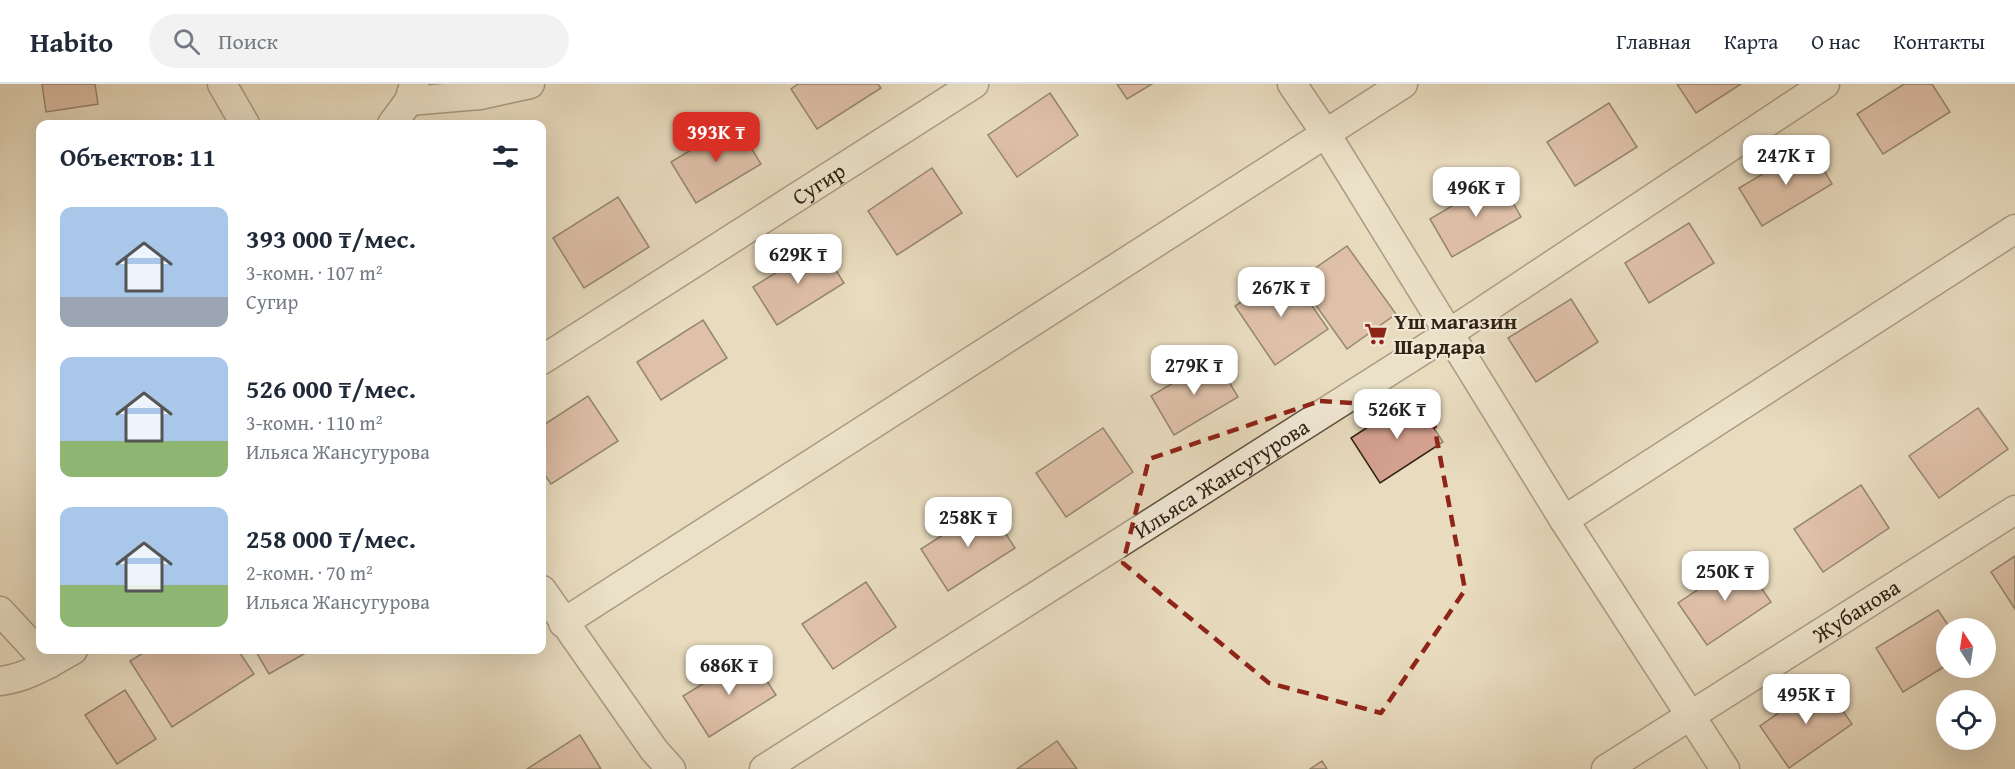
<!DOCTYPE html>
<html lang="ru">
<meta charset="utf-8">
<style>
body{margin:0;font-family:"Gentium Book Plus",serif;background:#f2f2f3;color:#1f2937;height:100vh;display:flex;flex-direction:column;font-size:22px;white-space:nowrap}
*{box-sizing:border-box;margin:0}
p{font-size:20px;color:#747a83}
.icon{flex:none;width:33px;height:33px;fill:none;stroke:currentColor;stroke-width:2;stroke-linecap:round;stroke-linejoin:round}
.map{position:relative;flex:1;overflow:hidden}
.details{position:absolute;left:36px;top:36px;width:510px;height:534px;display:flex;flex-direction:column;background:#fff;border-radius:12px;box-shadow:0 6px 24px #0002}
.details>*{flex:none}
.needle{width:39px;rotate:348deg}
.fabs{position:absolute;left:1936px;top:534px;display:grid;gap:12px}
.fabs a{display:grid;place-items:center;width:60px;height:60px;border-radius:50%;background:#fff;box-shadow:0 6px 24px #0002;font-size:30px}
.price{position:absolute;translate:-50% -51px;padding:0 14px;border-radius:12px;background:#fff;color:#222;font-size:20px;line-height:39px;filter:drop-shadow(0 2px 3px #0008)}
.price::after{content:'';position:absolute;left:50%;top:36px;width:18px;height:14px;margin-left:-9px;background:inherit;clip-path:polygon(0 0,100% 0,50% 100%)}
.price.current{background:#d93025;color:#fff}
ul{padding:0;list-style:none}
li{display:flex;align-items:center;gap:18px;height:150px;padding:0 24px}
li span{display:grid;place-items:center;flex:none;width:168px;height:120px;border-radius:12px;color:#555}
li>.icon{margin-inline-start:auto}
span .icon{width:72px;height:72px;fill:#fffc;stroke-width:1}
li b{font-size:26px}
h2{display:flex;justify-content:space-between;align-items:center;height:72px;padding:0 24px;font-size:26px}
header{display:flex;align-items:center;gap:36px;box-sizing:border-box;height:84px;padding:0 30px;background:#fff;border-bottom:2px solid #e0e1e3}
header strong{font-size:28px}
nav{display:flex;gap:33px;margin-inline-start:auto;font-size:21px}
.search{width:420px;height:54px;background:#f2f2f3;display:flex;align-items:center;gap:15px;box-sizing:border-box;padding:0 21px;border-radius:33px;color:#747a83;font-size:22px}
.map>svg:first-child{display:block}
.building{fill:#d4a18f;stroke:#312214;stroke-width:1.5}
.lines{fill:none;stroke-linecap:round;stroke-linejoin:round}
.minor-casing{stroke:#5f503e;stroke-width:31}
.minor{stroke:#f0e8d5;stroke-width:28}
.marked{fill:none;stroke:#8f2418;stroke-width:4.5;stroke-dasharray:12 8;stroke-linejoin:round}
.labels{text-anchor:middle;stroke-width:4.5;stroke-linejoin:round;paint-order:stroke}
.street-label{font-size:22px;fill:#312214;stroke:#f0e8d5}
.poi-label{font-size:22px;font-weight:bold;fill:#312214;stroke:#f0e8d5;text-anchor:start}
</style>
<header>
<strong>Habito</strong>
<div class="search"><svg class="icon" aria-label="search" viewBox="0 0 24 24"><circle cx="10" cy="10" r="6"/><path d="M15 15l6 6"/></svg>Поиск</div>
<nav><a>Главная</a><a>Карта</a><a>О нас</a><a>Контакты</a></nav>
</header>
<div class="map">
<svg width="2015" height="685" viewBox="0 0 2015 685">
<rect width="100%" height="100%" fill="#e8dbbe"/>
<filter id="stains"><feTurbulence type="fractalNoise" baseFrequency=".00333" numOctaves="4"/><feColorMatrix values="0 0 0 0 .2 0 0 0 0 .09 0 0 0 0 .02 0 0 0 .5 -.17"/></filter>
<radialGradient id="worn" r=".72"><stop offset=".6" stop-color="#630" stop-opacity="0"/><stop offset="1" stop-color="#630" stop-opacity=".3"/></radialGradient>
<g class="building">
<path d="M42,0H95L98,20L46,28Z"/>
<path d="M798,0H878L881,4L817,45L791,5Z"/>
<path d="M1117,0H1152L1127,15Z"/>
<path d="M1677,0H1741L1696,29Z"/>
<path d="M1904,0H1932L1950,28L1883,70L1857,30Z"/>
<path d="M1050,9L1078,51L1017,93L988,51Z"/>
<path d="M1609,19L1637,63L1575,102L1547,58Z"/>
<path d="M736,39L761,80L696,119L671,78Z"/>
<path d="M1810,62L1832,100L1762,142L1739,104Z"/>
<path d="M932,84L962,129L897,171L868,127Z"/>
<path d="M1499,94L1521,133L1452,173L1430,135Z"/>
<path d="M618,113L649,163L584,204L553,154Z"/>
<path d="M1689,139L1714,179L1649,219L1625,179Z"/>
<path d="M820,161L844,199L777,241L753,203Z"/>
<path d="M1347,162L1396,230L1347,265L1298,196Z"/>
<path d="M1288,187L1328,245L1275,281L1235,222Z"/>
<path d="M1571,215L1598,258L1536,298L1508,254Z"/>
<path d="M703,236L727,274L661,316L637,278Z"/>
<path d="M1215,274L1238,313L1174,351L1151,312Z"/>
<path d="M588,312L618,357L551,400L542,387V342Z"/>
<path d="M1414,313L1443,358L1380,399L1351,354Z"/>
<path d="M1978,324L2008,365L1939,414L1909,372Z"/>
<path d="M1103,344L1133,388L1066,433L1036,389Z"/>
<path d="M1861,401L1889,444L1823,488L1794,445Z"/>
<path d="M988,422L1015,464L948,507L921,465Z"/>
<path d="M2015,472V525L1991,488Z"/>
<path d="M1742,476L1771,518L1707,561L1678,519Z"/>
<path d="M866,498L896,543L833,585L802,540Z"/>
<path d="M1938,526L1950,544H1947V581L1903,608L1876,564Z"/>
<path d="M148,566H238L254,590L172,643L130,577Z"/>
<path d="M255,566H311L269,590Z"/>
<path d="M750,571L776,611L709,653L683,612Z"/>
<path d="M1823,598L1852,640L1789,684L1760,642Z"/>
<path d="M125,606L156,655L117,680L85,631Z"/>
<path d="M580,651L601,685H527Z"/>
<path d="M1057,657L1077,685H1017Z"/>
<path d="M1322,677L1327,685H1310Z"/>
</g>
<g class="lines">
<g class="minor-casing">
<g id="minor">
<path d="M222,0L245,40"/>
<path d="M1292,0L1326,50L1564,436L1725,685"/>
<path d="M409,17L480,11L530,0"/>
<path d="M392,40L409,17L414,0"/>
<path id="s1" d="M542,276L974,0"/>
<path d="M1564,436L2015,145"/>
<path d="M542,506L654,666L671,685"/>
<path d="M0,527L49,580"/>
<path d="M563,539L1403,0"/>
<path d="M0,597C27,594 50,579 73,566"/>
<path id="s2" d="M764,685L1448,250L1825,0"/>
<path id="s3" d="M1606,685L2015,426"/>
</g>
</g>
<use href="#minor" class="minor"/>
</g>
<path d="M0 0H2015V685H0ZM1320,317L1431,324L1465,506L1381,629L1269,599L1123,479L1149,375Z" fill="#e8dbbe" fill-opacity=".55" fill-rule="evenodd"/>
<path class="marked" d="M1320,317L1431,324L1465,506L1381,629L1269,599L1123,479L1149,375Z"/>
<defs>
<g id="supermarket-bare" transform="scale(1.8)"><path d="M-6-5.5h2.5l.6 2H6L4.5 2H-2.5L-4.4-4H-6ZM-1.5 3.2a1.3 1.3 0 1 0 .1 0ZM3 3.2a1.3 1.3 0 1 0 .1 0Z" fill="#8f2418" stroke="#f0e8d5" stroke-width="2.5" paint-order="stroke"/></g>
</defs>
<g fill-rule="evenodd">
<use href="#supermarket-bare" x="1376" y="250"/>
</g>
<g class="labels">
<g class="street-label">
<text dy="8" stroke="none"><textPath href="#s1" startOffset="328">Сугир</textPath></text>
<text dy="8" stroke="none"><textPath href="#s2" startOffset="542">Ильяса Жансугурова</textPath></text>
<text dy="8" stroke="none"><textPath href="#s3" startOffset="296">Жубанова</textPath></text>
</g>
<g class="poi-label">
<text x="1394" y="245">Үш магазин<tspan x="1394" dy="25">Шардара</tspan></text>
</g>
</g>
<rect width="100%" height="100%" filter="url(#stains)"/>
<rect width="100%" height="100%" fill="url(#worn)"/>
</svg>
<div class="fabs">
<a><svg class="needle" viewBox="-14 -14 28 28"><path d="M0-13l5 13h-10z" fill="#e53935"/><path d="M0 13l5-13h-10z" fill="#747a83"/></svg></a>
<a><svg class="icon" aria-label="locate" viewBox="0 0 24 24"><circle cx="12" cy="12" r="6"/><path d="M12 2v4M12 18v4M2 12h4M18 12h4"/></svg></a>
</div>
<b class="price current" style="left:716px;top:79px">393K ₸</b>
<b class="price" style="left:1786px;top:102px">247K ₸</b>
<b class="price" style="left:1476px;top:134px">496K ₸</b>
<b class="price" style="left:798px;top:201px">629K ₸</b>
<b class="price" style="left:1281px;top:234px">267K ₸</b>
<b class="price" style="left:1194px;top:312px">279K ₸</b>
<b class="price" style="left:1397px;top:356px">526K ₸</b>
<b class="price" style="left:968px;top:464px">258K ₸</b>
<b class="price" style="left:1725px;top:518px">250K ₸</b>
<b class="price" style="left:729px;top:612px">686K ₸</b>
<b class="price" style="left:1806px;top:641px">495K ₸</b>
<section class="details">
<h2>Объектов: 11<svg class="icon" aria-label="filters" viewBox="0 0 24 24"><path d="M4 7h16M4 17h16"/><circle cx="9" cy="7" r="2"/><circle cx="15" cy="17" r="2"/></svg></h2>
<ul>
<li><span style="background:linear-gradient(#a9c7e8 75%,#9aa5b1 0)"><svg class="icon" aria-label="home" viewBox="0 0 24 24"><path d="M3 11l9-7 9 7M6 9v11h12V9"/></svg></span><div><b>393 000 ₸/мес.</b><p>3-комн. · 107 m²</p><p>Сугир</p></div></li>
<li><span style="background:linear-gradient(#a9c7e8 70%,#8fb573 0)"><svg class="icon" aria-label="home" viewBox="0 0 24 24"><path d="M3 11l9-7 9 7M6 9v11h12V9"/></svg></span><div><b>526 000 ₸/мес.</b><p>3-комн. · 110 m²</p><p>Ильяса Жансугурова</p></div></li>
<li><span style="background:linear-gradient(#a9c7e8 65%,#8fb573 0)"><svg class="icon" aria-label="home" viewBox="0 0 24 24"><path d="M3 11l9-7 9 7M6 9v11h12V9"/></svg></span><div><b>258 000 ₸/мес.</b><p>2-комн. · 70 m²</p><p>Ильяса Жансугурова</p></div></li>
</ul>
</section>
</div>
